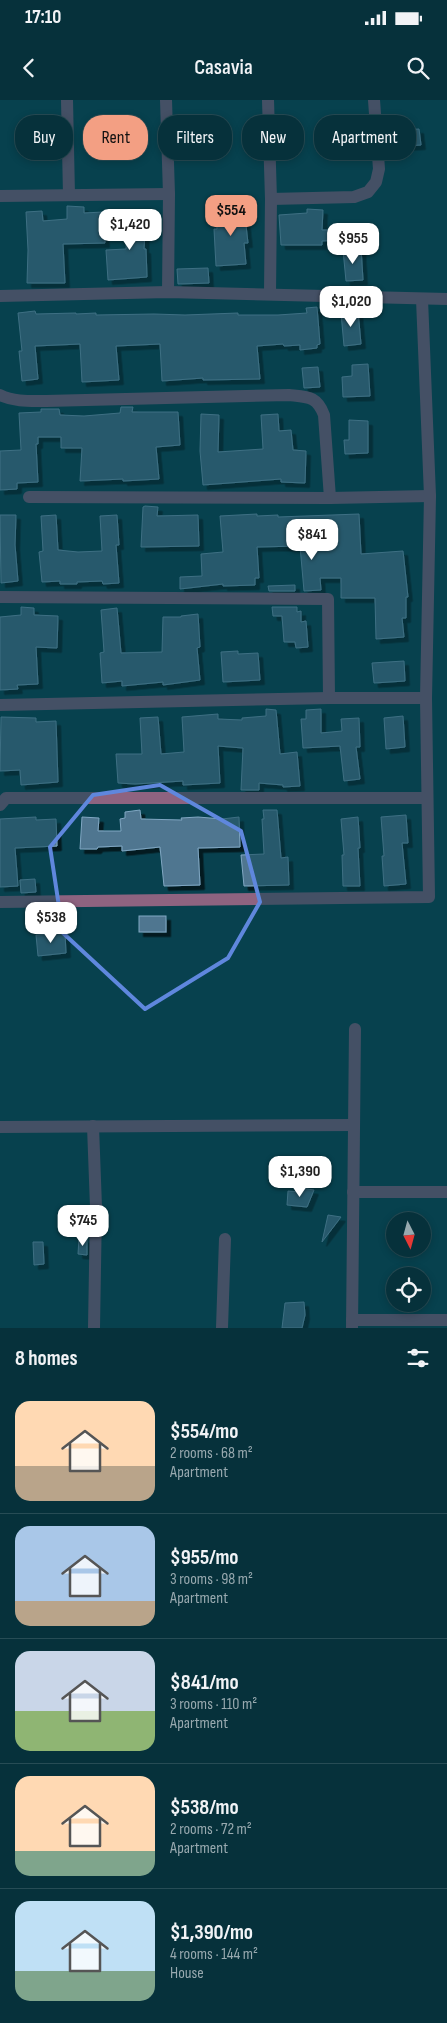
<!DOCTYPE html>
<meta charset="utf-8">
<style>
body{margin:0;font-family:"Sofia Sans Condensed",sans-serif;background:#0f3942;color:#f1f3f6;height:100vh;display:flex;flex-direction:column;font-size:19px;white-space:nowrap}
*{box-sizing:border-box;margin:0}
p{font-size:16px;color:#98a9af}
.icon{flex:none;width:28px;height:28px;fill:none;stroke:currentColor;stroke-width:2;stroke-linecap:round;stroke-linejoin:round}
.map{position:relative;height:1228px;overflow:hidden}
.sheet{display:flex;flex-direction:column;background:#06313b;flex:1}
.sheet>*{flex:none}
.hud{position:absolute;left:15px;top:15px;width:418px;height:45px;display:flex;gap:10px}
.needle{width:32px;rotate:174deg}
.tools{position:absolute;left:386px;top:1112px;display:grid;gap:10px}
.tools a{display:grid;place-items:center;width:45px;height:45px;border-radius:50%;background:#06313b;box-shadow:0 2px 8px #0003,0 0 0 1px #274c55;font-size:25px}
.price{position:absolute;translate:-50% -42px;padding:0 11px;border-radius:10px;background:#fff;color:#222;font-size:16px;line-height:32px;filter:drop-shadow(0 1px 2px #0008)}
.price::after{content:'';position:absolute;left:50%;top:30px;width:15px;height:11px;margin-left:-8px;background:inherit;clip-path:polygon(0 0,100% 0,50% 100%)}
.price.current{background:#f39f83;color:#111}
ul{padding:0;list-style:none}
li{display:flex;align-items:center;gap:15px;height:125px;padding:0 15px}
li+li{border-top:1px solid #274c55}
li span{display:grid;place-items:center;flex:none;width:140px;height:100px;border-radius:15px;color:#555}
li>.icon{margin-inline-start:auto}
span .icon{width:60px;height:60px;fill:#fffc;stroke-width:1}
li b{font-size:21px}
h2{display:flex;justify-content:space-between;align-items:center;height:60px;padding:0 15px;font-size:21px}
.pill{padding:0 18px;border-radius:20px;background:#06313b;box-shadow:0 2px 8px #0003,0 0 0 1px #274c55;font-size:18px;line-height:45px}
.pill.current{background:#f39f83;color:#111}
.status{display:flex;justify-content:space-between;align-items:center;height:35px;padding:0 25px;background:#06313b;direction:ltr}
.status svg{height:14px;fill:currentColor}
header{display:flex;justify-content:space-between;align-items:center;height:65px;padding:0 15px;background:#06313b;font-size:22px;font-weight:600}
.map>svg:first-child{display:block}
.building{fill:#507690;stroke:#80a7c3;filter:url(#shadow)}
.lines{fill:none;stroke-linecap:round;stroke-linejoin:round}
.minor{stroke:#8e6380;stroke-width:12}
.marked{fill:none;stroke:#5f87dd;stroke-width:4;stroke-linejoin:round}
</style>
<div class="status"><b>17:10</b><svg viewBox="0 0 49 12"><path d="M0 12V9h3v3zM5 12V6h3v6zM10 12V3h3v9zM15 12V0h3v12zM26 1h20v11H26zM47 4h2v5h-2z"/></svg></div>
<header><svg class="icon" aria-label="back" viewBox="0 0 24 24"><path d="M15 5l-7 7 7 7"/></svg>Casavia<svg class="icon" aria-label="search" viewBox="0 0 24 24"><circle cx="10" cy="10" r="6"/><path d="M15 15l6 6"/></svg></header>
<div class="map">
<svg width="447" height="1228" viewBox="0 0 447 1228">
<defs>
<filter id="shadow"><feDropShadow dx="4.5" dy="4.5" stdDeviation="0" flood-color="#0009"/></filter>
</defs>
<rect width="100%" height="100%" fill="#08414f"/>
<g class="building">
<path d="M419,29L421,45L387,47L386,31Z"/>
<path d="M67,106L84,107V113L103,112L105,143L63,144L65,183H27L28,150L26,112L42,111L43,121L67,119Z"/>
<path d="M244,108L248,143H244L246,164L216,166L214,129H217L216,109Z"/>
<path d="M307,109L323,110L322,130H339L340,140L322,141V145H281L279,115L307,113Z"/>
<path d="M128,111L146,112L144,149H146L147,177L108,180L106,150L126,149Z"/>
<path d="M361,148L363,180L346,181L343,150Z"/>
<path d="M208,168L209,183L178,184L177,169Z"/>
<path d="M317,207L320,244L317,245V248L300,250V245L284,246L283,244L257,246L260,279L203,280V278L162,281L160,244L116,246L119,280L82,282L80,244L35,246L38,279L22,281L19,251H22L18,213L35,211L36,214L76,213V214L96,213V215L154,214L185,215L238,213V215H278L307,213L306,208Z"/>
<path d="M358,211L361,244L344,246L341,213Z"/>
<path d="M368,264L370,296L343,297L342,277L352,276V265Z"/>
<path d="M318,267L320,287L304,288L302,268Z"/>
<path d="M121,307H133L132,312H178L180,345L156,347L159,379L123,381V379L80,381L82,348H61V337H38V344H36L38,382L17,383V389L0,390V351L21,350L19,313L41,312V309H59L60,315L84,316L120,313Z"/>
<path d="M201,314L219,315L218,352L263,349L261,315L278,314L279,331L291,330L293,350L306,351L305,383L281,382V379L203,385L200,351Z"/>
<path d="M349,320L368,321V353L345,354L344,340H349Z"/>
<path d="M145,406L158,407L157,416L198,415L199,446L141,447L143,407Z"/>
<path d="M257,414V416L278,415V417L359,414L361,454L403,451L408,497H406V518H402L404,537L376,539L375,498H341V478H320L321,490L304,491L300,446L257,447L259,478H255V485L223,486V484L180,489V477L202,476L201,454L223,452L220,416Z"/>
<path d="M0,415H16L15,445L18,481L1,483Z"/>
<path d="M56,415L58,450L78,452L102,451L100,416L117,415L119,445H116L119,483L103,484L102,481L77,482V484H60V481L42,482L39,452L43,451L41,416Z"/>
<path d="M295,485V491H269L268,486Z"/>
<path d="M21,507L34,508V515L58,516L57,548L36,547L38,584L17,585L18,589L0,590V517L21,515Z"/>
<path d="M272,507H297V512L301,511V522L306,521L308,547L296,548L295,542H284L282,516H273Z"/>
<path d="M117,508L121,553L162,552L163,517H181V516L198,514L200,547L197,548L200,580L163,585V582L122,586V581L102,583L100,553L104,552L101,510Z"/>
<path d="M238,551V554L258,553L260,580L223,582L221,552Z"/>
<path d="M404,561L405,581L374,583L372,563Z"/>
<path d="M266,609L276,610L280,654L297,652L300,686L283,687V685L259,683V690H241L243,648L218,646L220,683L183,685V681L135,684L118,683L116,654H142L140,618L158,617L161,654L184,652L182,617L218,614V619L242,620V618L266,616Z"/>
<path d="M321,609V633L342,631L341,619L359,618L360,647H356L360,679L344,681L340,646L303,648L301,619H306V610Z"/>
<path d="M403,616L405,647L386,649L384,618Z"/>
<path d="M1,617L36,618V622L56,621L58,682L21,685L20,670L0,671Z"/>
<path d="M140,710L141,719L182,720L181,718L198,717L222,719L239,717L240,747L198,748L200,785L164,786L160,747L122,751V746L98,747L97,749H80L82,717L99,718L98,731H121L120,719L125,718V712Z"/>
<path d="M263,710H277L281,758L288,757L289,785L244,786L241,755L264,754L262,719H264Z"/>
<path d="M406,715L408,743H402L406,784L384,786L382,756H384L381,717Z"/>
<path d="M36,717V720L56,719L57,746L15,748L18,786L0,787V719Z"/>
<path d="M358,717L360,748H358L360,786H343L342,755H344L341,719Z"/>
<path d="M35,779L36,792L21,793L20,780Z"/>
<rect x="139" y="816" width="27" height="16"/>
<path d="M65,833L66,853L38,856L36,835Z"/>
<path d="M301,1088L314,1090L307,1107L287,1105L288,1091L300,1092Z"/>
<path d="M328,1115L341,1117L322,1142Z"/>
<path d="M79,1138L87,1139V1155L78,1154Z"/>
<path d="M33,1142H43L44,1164L34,1165Z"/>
<path d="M304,1202L305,1215L302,1228H282L285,1203Z"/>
</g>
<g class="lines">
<g class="minor">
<path d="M67,0L69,95"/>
<path d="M166,0L169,94L168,192"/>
<path d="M268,0L271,99L270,193"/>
<path d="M0,96L169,94"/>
<path d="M271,99L354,97L368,92L376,82L379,69L374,0"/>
<path d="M0,196L168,192L447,199"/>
<path d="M0,295C14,302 30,301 46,301L289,295C308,297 317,296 324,315L330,398"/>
<path d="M29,397L330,398L430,396"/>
<path d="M0,497L328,499L329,598"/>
<path d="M0,605L329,598H426"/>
<path d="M0,705L6,698H427"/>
<path d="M0,802L429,797L426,598L430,396L422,199"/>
<path d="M93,1026L96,1107L94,1228"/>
<path d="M0,1027L354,1025"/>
<path d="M353,1092H447"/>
<path d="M352,1220H447"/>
<path d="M222,1228L225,1139"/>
<path d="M352,1228L355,929"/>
</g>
</g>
<path d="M0 0H447V1228H0ZM160,685L241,731L260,802L228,858L145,909L63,833L50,747L93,695Z" fill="#08414f" fill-opacity=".55" fill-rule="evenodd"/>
<path class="marked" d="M160,685L241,731L260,802L228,858L145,909L63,833L50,747L93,695Z"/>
</svg>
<div class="tools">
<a><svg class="needle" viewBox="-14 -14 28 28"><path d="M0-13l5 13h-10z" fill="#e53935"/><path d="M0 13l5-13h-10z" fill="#98a9af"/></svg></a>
<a><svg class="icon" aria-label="locate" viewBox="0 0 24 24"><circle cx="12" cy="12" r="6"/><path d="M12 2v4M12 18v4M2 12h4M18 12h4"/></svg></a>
</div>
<b class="price current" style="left:231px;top:137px">$554</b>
<b class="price" style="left:130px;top:151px">$1,420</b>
<b class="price" style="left:353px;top:165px">$955</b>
<b class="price" style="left:351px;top:228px">$1,020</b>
<b class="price" style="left:312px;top:461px">$841</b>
<b class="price" style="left:51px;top:844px">$538</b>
<b class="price" style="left:300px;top:1098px">$1,390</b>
<b class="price" style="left:83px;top:1147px">$745</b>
<div class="hud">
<a class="pill">Buy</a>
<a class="pill current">Rent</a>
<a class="pill">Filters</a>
<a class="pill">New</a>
<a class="pill">Apartment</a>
</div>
</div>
<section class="sheet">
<h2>8 homes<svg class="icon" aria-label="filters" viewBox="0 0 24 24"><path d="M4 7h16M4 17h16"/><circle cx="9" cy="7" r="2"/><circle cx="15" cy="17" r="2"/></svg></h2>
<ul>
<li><span style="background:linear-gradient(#ffd9b3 65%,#b9a48a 0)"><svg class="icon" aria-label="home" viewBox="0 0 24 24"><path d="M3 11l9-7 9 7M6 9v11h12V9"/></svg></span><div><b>$554/mo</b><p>2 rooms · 68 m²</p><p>Apartment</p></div></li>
<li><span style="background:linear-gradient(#a9c7e8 75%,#b9a48a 0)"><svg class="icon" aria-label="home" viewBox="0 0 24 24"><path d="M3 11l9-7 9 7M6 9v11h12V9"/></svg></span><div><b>$955/mo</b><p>3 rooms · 98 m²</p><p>Apartment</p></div></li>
<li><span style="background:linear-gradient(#c9d6e8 60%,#8fb573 0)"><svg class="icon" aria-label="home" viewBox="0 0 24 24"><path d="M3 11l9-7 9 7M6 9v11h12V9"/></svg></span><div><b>$841/mo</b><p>3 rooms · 110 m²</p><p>Apartment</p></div></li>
<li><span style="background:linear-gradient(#ffd9b3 75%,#7fa58c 0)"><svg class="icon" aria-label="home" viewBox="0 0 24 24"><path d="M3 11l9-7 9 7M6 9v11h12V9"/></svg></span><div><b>$538/mo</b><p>2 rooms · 72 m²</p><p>Apartment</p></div></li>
<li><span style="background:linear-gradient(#bfe0f5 70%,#7fa58c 0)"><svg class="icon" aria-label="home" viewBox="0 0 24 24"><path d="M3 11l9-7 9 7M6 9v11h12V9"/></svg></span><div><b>$1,390/mo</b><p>4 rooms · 144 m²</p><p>House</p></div></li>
</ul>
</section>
